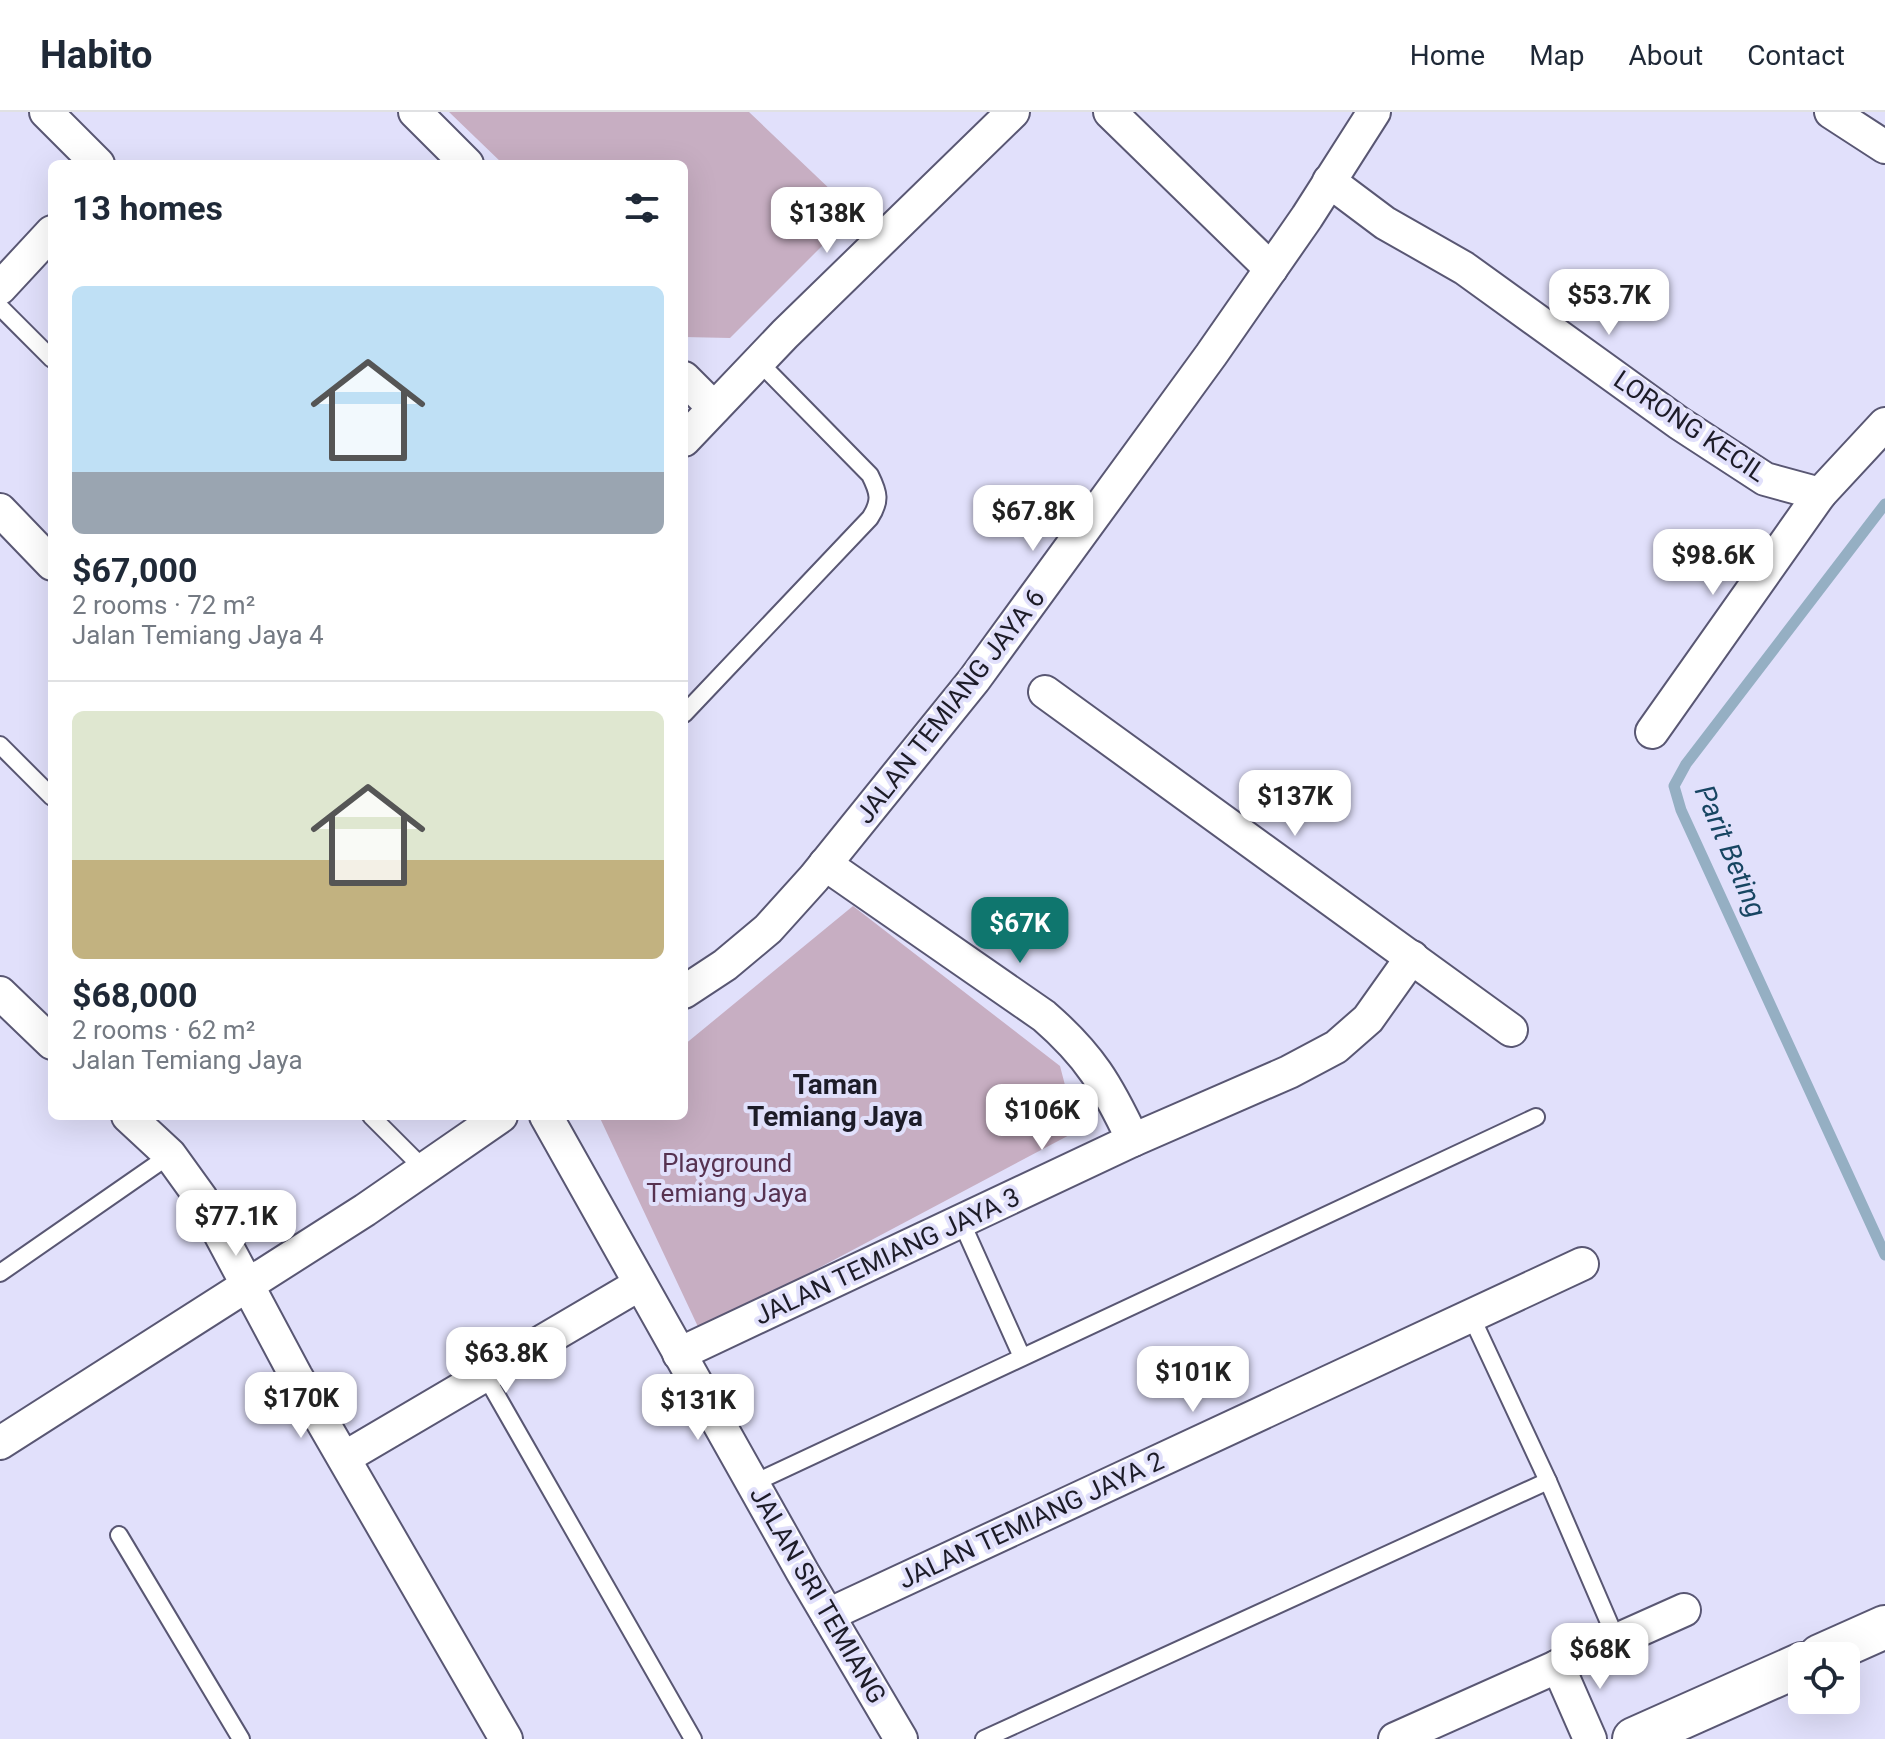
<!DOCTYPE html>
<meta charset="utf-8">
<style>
body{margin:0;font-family:Roboto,sans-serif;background:#f6f6f7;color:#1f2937;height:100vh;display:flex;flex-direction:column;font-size:30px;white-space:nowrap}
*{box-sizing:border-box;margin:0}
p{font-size:26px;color:#747a83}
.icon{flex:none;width:44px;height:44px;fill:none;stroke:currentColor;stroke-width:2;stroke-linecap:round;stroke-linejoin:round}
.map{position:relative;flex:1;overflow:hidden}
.sheet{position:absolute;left:48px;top:48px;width:640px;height:960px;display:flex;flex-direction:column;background:#fff;border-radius:12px;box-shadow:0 8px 32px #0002}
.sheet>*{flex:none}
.buttons{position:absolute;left:1788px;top:1530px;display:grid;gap:16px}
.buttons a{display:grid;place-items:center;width:72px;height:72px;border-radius:12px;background:#fff;box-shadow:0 8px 32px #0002;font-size:40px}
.price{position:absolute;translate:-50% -68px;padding:0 18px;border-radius:16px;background:#fff;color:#222;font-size:26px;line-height:52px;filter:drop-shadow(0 2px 4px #0008)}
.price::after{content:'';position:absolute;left:50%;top:48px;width:24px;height:18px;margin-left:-12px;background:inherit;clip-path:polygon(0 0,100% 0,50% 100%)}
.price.active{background:#0f766e;color:#fff}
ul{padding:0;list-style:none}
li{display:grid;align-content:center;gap:16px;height:424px;padding:0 24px}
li+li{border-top:2px solid #e0e1e3}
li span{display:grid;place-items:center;height:248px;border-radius:12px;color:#555}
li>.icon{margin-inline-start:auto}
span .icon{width:144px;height:144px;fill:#fffc;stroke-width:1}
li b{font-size:34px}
h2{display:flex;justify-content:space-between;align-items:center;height:96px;padding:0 24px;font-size:34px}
header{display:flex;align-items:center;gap:48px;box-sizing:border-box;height:112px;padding:0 40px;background:#fff;border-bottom:2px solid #e0e1e3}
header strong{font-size:38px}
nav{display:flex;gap:44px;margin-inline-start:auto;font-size:28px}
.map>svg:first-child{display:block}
.green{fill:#c7aec2}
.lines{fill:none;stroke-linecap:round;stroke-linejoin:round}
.stream{stroke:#95afc3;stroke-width:11}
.service-casing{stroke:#595773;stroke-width:20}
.minor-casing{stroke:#595773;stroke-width:36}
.tertiary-casing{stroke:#595773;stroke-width:46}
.service{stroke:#fff;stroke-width:16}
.minor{stroke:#fff;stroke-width:32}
.tertiary{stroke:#fff;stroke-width:42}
.labels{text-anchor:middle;stroke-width:8;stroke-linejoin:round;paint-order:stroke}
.street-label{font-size:26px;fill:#1d1c28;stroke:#e1e0fb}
.park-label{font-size:26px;fill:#573250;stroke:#e1e0fb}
.water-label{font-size:28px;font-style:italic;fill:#174562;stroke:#e1e0fb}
.neighbourhood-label{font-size:28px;font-weight:bold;fill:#1d1c28;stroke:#e1e0fb}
</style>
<header>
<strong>Habito</strong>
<nav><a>Home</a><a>Map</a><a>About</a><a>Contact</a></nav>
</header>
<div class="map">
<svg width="1885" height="1627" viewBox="0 0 1885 1627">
<rect width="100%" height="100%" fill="#e1e0fb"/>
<g class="green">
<path d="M449,0H749L855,101L730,226L684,225V52H503Z"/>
<path d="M853,794L1060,954L1077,1019L700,1219L599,1004H684V933Z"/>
</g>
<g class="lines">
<path class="stream" d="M1885,392L1686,652L1674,674L1681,698L1885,1143"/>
<g class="service-casing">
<g id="service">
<path d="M0,195L52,247"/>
<path d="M684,602L870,406C881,389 879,381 870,363L759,250"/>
<path d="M0,633L52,685"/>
<path d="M371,1004L424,1057"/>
<path d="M961,1109L1022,1245"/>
<path d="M0,1161L170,1043"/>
<path d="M1471,1204L1548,1369L1617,1529"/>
<path d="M485,1263L693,1627"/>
<path d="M754,1371L1536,1005"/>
<path d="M119,1423L241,1627"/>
<path d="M984,1627L1548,1369"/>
</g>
</g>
<g class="minor-casing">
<g id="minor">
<path d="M46,0L98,52"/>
<path d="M415,0L467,52"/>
<path d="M1110,0L1271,157"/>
<path d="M1831,0L1885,35"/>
<path d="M1329,69L1385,111L1464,156L1679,311L1765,367L1820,382L1885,312"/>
<path d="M0,176L52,120"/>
<path d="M684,266L714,296"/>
<path d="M684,328L785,222L1013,0"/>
<path d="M0,398L52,452"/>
<path d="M1045,580L1511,918"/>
<path d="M1652,620L1820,382"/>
<path d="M825,752L1044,904C1090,944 1107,973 1133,1028"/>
<path d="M684,880L725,853L768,817L814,766L974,568L1211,243L1307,105L1374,0"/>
<path d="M0,881L52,931"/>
<path d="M128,1004L170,1043L201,1086L296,1264L506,1627"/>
<path d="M546,1004L803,1461L901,1627"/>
<path d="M679,1242L1133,1028L1289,960L1336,935L1368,907L1412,845"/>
<path d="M0,1331L365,1098L501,1004"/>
<path d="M344,1346L640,1172"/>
<path d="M828,1503L1582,1152"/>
<path d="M1558,1554L1590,1627"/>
<path d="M1395,1627L1684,1498"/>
</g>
</g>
<g class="tertiary-casing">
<g id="tertiary">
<path d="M1820,1544L1885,1515"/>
<path d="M1634,1627L1802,1552"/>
</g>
</g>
<use href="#service" class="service"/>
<use href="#minor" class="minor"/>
<use href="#tertiary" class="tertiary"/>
</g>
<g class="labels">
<g class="street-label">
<text transform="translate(1690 314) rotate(34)" y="9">LORONG KECIL</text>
<text transform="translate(950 594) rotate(-52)" y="9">JALAN TEMIANG JAYA 6</text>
<text transform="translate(887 1144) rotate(-25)" y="9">JALAN TEMIANG JAYA 3</text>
<text transform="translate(1031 1408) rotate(-25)" y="9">JALAN TEMIANG JAYA 2</text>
<text transform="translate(818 1483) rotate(60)" y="9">JALAN SRI TEMIANG</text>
</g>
<g class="park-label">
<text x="727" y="1060">Playground<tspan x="727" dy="30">Temiang Jaya</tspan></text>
</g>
<g class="water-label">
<text transform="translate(1731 739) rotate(67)" y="10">Parit Beting</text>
</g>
<g class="neighbourhood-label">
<text x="835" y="982">Taman<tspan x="835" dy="32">Temiang Jaya</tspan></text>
</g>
</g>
</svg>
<div class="buttons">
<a><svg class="icon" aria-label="locate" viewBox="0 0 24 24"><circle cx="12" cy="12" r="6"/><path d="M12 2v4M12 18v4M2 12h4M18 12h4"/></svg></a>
</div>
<b class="price" style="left:827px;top:143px">$138K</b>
<b class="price" style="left:1609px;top:225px">$53.7K</b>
<b class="price" style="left:1033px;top:441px">$67.8K</b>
<b class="price" style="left:1713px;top:485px">$98.6K</b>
<b class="price" style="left:1295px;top:726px">$137K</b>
<b class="price active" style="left:1020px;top:853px">$67K</b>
<b class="price" style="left:1042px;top:1040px">$106K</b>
<b class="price" style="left:236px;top:1146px">$77.1K</b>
<b class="price" style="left:506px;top:1283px">$63.8K</b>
<b class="price" style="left:1193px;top:1302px">$101K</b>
<b class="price" style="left:301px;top:1328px">$170K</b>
<b class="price" style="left:698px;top:1330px">$131K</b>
<b class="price" style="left:1600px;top:1579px">$68K</b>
<section class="sheet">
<h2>13 homes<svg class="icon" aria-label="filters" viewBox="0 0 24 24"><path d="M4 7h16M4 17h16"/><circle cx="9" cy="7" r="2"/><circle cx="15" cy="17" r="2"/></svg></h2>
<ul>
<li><span style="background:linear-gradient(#bfe0f5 75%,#9aa5b1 0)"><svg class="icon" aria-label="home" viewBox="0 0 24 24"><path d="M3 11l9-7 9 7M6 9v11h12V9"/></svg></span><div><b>$67,000</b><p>2 rooms · 72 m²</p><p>Jalan Temiang Jaya 4</p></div></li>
<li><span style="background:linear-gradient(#dfe7d0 60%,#c2b280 0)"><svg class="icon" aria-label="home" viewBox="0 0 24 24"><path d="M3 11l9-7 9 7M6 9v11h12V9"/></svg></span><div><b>$68,000</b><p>2 rooms · 62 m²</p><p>Jalan Temiang Jaya</p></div></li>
</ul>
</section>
</div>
